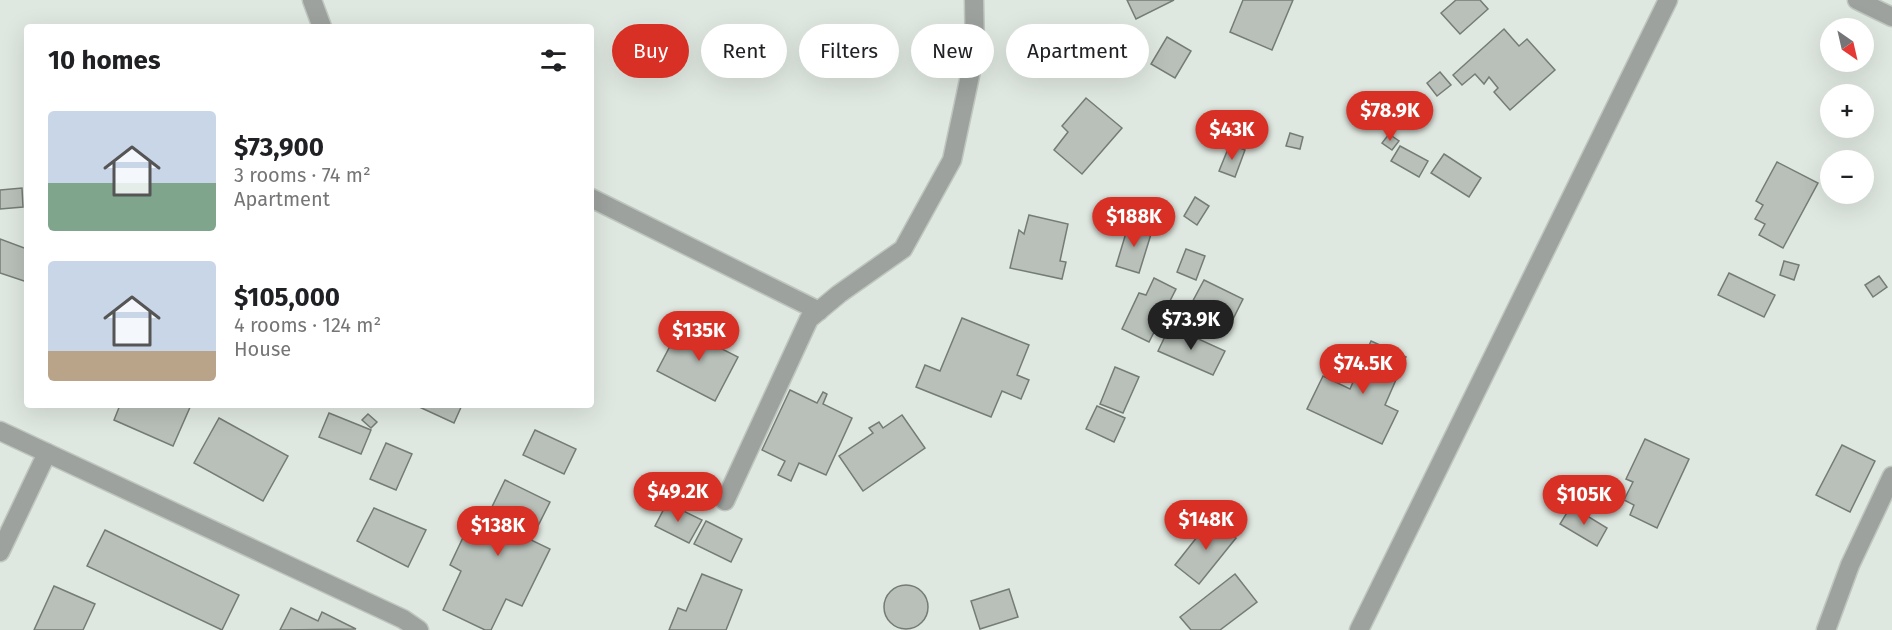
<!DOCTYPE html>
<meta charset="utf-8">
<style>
body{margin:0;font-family:"Fira Sans",sans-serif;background:#f6f6f6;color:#202124;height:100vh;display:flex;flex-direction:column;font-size:22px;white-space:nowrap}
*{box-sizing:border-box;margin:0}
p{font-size:20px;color:#757577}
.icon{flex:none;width:33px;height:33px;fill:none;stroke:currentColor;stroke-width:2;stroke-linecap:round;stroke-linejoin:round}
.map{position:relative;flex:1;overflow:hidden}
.drawer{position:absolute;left:24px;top:24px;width:570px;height:384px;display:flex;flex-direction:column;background:#fff;border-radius:6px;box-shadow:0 6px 24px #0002}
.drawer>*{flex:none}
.banner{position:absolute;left:612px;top:24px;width:570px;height:54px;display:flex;gap:12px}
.needle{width:39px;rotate:146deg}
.buttons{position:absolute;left:1820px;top:18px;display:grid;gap:12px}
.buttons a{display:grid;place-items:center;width:54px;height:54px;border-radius:50%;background:#fff;box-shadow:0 6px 24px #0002;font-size:30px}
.price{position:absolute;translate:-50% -51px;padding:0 14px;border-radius:21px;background:#d93025;color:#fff;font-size:20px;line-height:39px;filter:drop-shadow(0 2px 3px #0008)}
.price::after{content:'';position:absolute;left:50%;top:36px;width:18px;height:14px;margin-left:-9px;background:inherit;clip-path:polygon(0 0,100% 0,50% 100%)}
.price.selected{background:#222;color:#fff}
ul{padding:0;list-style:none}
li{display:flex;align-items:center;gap:18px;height:150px;padding:0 24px}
li span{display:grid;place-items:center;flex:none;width:168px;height:120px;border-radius:6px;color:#555}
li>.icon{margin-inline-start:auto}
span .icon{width:72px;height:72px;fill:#fffc;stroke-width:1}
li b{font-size:26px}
h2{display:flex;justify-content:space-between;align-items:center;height:72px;padding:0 24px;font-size:26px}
.chip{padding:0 21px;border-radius:27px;background:#fff;box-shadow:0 6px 24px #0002;font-size:21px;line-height:54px}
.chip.selected{background:#d93025;color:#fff}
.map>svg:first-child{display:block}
.building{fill:#b8c0b9;stroke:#747c75;stroke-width:1.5}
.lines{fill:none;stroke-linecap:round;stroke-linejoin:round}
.minor-casing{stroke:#bec6bf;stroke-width:21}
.minor{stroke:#9ea29f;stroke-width:18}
</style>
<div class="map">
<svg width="1892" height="630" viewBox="0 0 1892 630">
<rect width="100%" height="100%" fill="#dfe8e0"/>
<g class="building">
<path d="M1127,0H1174L1136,19Z"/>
<path d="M1243,0H1293L1272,50L1230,32Z"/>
<path d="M1456,0H1480L1488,9L1460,34L1441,13Z"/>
<path d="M1504,29L1519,46L1527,39L1555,70L1510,110L1494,92L1498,88L1489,77L1484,84L1475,74L1462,85L1453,75Z"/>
<path d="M1167,37L1191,51L1175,78L1151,64Z"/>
<path d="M1440,72L1451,85L1437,96L1427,83Z"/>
<path d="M1086,98L1122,128L1082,174L1054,150L1068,132L1062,126Z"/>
<path d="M1290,133L1303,137L1300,149L1286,146Z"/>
<path d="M1389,134L1399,141L1392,150L1382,143Z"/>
<path d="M1230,144L1245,150L1235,177L1219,171Z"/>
<path d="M1400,146L1428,161L1419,177L1391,161Z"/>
<path d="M1444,154L1481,178L1469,197L1431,173Z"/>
<path d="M1777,162L1818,183L1783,248L1759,235L1765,224L1755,219L1763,205L1756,201Z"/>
<path d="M22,188L23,207L0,209V190Z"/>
<path d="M1195,197L1209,206L1197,225L1184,216Z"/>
<path d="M1029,215L1068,224L1060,261L1066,262L1062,279L1010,268L1019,230L1024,234Z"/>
<path d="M1129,223L1152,231L1139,273L1116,266Z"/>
<path d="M0,239L27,249V282L0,273Z"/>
<path d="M1186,249L1205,256L1196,280L1177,272Z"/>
<path d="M1784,261L1799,265L1794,280L1780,275Z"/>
<path d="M1729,273L1775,295L1764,317L1718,295Z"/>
<path d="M1879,276L1887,287L1873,297L1865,285Z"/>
<path d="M1154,278L1176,289L1149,342L1122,329L1139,293L1146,295Z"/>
<path d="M1204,280L1243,299L1228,329L1188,310Z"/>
<path d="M962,318L1029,345L1017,375L1029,380L1021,399L1002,391L991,417L916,387L925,365L940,371Z"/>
<path d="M708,326L724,334L718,347L738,357L715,401L657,371L680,327L701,338Z"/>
<path d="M1170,326L1225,351L1213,375L1158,351Z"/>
<path d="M1371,341L1406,357L1385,405L1398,411L1382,444L1307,409L1323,376L1350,389Z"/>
<path d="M1115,367L1139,377L1123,413L1100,404Z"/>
<path d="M790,390L817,403L823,392L827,394L823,404L852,418L826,475L799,463L791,481L778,475L785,461L762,450Z"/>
<path d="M120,405H191L173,446L114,420Z"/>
<path d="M415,405H462L454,423Z"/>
<path d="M1097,406L1125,418L1114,442L1086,429Z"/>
<path d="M329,413L371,430L361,454L319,437Z"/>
<path d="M368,414L377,422L371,428L362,420Z"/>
<path d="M902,415L925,448L863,491L839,456L873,433L869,428L879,422L883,428Z"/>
<path d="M219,418L288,456L263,501L194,463Z"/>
<path d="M535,430L576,449L564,474L523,455Z"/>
<path d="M1645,439L1689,459L1657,528L1630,515L1634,505L1624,500L1633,482L1626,479Z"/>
<path d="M386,443L412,454L396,490L370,479Z"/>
<path d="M1842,445L1875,461L1850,512L1816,495Z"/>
<path d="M505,480L550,502L531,540L550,549L522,606L506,599L491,630H485L443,610L461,571L450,565L477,508L489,513Z"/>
<path d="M667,503L702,520L689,543L655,526Z"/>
<path d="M1571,506L1607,528L1597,546L1560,524Z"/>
<path d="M374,508L426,530L408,567L357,541Z"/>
<path d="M1212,518L1236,538L1199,584L1175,565Z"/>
<path d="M706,521L742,539L731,562L694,544Z"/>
<path d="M105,530L239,595L222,630L87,566Z"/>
<path d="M702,574L742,590L726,630H669L678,608L686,611Z"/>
<path d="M1235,574L1257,602L1220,630H1191L1180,617Z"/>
<circle cx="906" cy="607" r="22"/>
<path d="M54,586L95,604L83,630H34Z"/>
<path d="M1009,589L1018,617L980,629L971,601Z"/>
<path d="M291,608L318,621L322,612L356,629L280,630Z"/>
</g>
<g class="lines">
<g class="minor-casing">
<g id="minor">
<path d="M312,0L322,27"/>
<path d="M1857,0L1892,17"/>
<path d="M591,198L819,311"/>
<path d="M0,431L403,619L419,630"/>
<path d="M725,501L809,319L839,294L903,249L952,160L975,52L974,0"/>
<path d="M0,552L47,453"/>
<path d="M1359,630L1668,0"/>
<path d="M1826,630L1850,565L1892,476"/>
</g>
</g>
<use href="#minor" class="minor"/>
</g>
</svg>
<div class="buttons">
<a><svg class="needle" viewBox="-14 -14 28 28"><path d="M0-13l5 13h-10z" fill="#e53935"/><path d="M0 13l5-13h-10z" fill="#757577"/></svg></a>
<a>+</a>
<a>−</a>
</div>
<b class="price" style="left:1390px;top:142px">$78.9K</b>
<b class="price" style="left:1232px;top:161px">$43K</b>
<b class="price" style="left:1134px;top:248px">$188K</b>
<b class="price selected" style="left:1191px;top:351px">$73.9K</b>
<b class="price" style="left:699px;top:362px">$135K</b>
<b class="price" style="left:1363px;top:395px">$74.5K</b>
<b class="price" style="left:678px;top:523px">$49.2K</b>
<b class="price" style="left:1584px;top:526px">$105K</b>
<b class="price" style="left:1206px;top:551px">$148K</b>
<b class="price" style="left:498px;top:557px">$138K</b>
<div class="banner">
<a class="chip selected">Buy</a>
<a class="chip">Rent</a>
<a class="chip">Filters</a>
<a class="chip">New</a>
<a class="chip">Apartment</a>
</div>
<section class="drawer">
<h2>10 homes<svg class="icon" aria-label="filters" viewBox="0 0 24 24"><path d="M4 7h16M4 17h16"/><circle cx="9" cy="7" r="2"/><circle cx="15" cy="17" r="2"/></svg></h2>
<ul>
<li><span style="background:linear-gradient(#c9d6e8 60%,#7fa58c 0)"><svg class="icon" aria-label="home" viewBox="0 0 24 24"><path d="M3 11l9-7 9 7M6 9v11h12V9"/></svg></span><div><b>$73,900</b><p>3 rooms · 74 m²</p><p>Apartment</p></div></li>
<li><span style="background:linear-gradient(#c9d6e8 75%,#b9a48a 0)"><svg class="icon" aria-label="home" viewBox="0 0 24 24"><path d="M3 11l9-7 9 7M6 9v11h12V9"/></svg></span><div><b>$105,000</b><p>4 rooms · 124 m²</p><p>House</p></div></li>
</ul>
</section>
</div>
